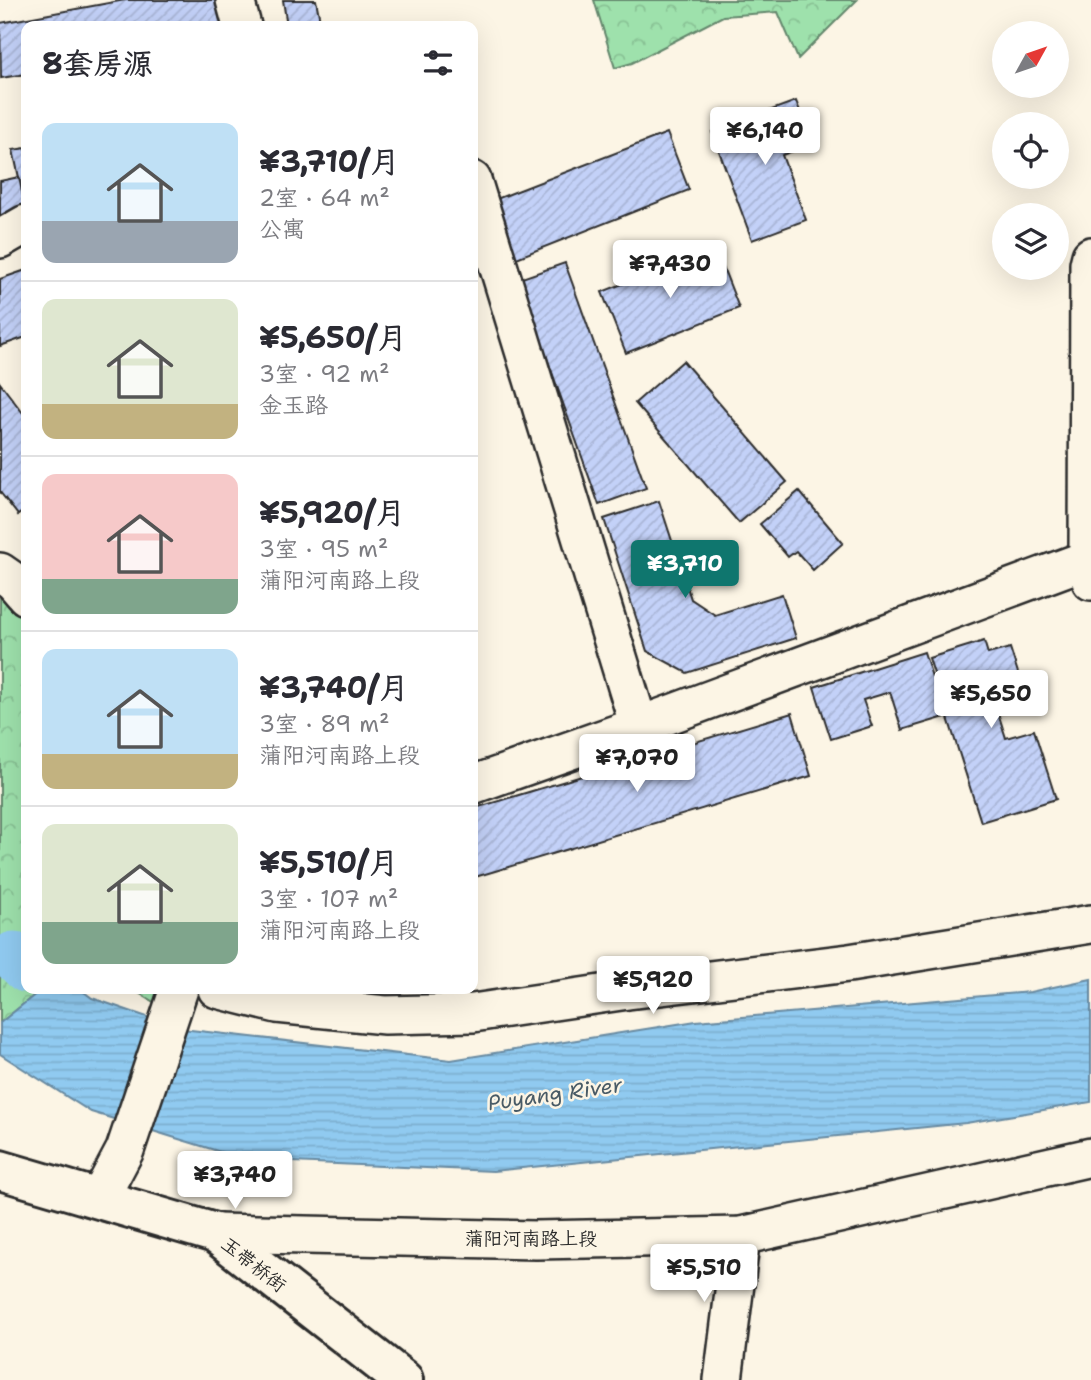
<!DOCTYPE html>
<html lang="zh">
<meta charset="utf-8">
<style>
body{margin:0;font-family:"Shantell Sans","LXGW WenKai TC",sans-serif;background:#f2f2f3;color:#2b2b33;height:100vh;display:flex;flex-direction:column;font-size:26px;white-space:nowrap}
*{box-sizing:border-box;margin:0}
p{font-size:23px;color:#7c7c81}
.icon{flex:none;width:38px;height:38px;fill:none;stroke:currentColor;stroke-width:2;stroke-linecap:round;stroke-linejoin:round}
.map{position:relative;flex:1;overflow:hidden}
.side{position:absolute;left:21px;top:21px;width:457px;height:973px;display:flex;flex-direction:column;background:#fff;border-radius:14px;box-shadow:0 7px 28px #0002}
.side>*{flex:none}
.needle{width:46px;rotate:50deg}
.controls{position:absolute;left:992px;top:21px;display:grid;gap:14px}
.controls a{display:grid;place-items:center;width:77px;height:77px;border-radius:50%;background:#fff;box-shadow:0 7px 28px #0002;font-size:35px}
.price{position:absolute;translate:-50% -60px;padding:0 16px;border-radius:7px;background:#fff;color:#222;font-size:23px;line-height:46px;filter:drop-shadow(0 2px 4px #0008)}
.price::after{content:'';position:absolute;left:50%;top:42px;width:21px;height:16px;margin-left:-10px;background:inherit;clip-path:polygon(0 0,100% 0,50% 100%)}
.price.on{background:#0f766e;color:#fff}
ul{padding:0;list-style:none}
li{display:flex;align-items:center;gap:21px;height:175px;padding:0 21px}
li+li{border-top:2px solid #e1e1e2}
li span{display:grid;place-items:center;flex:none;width:196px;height:140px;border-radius:14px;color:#555}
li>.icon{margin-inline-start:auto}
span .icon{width:84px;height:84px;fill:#fffc;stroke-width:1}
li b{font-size:30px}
h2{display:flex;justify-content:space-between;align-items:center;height:84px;padding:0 21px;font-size:30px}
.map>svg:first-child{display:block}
.park{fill:url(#park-crowns);stroke:#64866c;stroke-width:2}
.water{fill:url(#water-rules);stroke:#688aa1;stroke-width:2}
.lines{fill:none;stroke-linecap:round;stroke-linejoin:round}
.river{stroke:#90caf0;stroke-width:49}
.building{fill:url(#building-hatch);stroke:#2b2b2b;stroke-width:2}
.minor-casing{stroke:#2b2b2b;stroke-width:42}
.major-casing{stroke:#2b2b2b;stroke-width:44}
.minor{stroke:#fcf5e5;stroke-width:37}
.major{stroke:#fcf5e5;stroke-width:38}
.labels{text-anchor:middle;stroke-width:5;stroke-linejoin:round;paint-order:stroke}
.street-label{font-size:19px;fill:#2b2b2b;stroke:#fcf5e5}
.water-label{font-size:21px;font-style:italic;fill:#495b66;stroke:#fcf5e5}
</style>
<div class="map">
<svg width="1091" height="1380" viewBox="0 0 1091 1380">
<defs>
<pattern id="park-crowns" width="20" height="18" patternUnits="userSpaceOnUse" patternTransform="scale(1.75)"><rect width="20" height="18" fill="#9ee1ac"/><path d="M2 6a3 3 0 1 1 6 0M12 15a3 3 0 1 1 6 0" fill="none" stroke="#88c194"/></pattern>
<pattern id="water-rules" width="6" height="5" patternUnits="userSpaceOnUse" patternTransform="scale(1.75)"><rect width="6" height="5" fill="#90caf0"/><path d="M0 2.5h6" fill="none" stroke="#7caece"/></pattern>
<pattern id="building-hatch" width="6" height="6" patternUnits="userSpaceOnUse" patternTransform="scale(1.75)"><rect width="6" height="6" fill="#c3d1f8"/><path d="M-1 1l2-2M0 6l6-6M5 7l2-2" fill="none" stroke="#a8b4d5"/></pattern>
</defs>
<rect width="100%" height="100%" fill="#fcf5e5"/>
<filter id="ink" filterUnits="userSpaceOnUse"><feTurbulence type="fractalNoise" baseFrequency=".0143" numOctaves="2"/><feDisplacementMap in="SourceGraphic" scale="14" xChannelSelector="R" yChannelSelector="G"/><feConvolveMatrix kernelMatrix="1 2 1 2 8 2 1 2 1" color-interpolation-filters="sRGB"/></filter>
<g filter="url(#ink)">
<g class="park">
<path d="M594,0H857L798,59L778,12L723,16L632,63L615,68Z"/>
<path d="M0,581L26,608V989H42L0,1023Z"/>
<path d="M132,989H163L157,1004Z"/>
</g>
<path class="water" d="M1091,979V1102L966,1123L493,1171L247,1160L91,1112L0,1054V1023L42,989H80L92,998L182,1029L451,1060L696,1021L1030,992Z"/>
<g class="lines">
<path class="river" d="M14,956L26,968"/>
</g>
<g class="building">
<path d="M125,0H231L236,26H26V74L1,78L0,23Z"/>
<path d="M283,0H316L321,26H287Z"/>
<path d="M796,101L813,144L782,155L806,220L752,240L712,132Z"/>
<path d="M667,133L689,190L509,261L486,203Z"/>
<path d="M26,148V210L13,150Z"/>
<path d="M19,177L26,212L0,218V181Z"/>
<path d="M715,247L739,308L626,353L602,292Z"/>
<path d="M565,263L646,488L599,505L519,279Z"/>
<path d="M26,270V337L0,346V279Z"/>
<path d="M683,361L787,482L739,523L635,403Z"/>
<path d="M0,383L26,417V509L18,515L0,492Z"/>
<path d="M799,491L843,543L813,570L796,551L788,557L760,524Z"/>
<path d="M659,501L691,599L715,615L782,594L796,638L687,673L647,651L604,519Z"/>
<path d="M984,641L988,654L1010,648L1028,704L998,713L1006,738L1034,730L1056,799L981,822L929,658Z"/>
<path d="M924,652L945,717L902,730L890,692L863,700L872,726L831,739L814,687Z"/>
<path d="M792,713L811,776L472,878V809Z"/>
</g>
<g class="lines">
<g class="minor-casing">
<g id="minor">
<path d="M235,0L242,26"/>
<path d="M472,180L639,726"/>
<path d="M0,239L26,224"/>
<path d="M0,572L13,581L26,596"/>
<path d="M1091,581L1088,559L1089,264L1091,256"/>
<path d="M472,785L639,726L1091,558"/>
<path d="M217,989L277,1004L385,1015L473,1013L628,990L849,963L1091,924"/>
<path d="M99,1199L125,1150L179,989"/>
<path d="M215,1233L536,1240L741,1236L1091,1157"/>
<path d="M723,1380L741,1236"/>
</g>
</g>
<g class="major-casing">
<path id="major" d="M0,1170L215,1233L403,1380"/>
</g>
<use href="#minor" class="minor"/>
<use href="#major" class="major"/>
</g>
</g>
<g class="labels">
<g class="street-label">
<text x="531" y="1245">蒲阳河南路上段</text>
<text transform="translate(254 1264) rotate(38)" y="7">玉带桥街</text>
</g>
<g class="water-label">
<text transform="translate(555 1094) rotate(-8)" y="7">Puyang River</text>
</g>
</g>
</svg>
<div class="controls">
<a><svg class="needle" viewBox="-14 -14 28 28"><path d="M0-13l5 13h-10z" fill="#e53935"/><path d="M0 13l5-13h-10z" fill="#7c7c81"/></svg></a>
<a><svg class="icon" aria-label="locate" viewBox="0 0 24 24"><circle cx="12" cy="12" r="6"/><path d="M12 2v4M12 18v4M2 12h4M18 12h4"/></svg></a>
<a><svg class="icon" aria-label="layers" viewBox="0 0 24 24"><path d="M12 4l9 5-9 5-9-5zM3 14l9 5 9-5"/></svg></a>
</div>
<b class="price" style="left:765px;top:167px">¥6,140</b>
<b class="price" style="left:670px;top:300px">¥7,430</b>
<b class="price on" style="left:685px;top:600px">¥3,710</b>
<b class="price" style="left:991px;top:730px">¥5,650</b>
<b class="price" style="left:637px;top:794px">¥7,070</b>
<b class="price" style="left:653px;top:1016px">¥5,920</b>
<b class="price" style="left:235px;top:1211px">¥3,740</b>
<b class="price" style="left:704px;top:1304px">¥5,510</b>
<section class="side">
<h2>8套房源<svg class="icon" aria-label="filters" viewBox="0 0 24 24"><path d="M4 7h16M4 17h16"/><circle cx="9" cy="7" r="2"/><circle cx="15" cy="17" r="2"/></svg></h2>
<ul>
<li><span style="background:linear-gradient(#bfe0f5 70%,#9aa5b1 0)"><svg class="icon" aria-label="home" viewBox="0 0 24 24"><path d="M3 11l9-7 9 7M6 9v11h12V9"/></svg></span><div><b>¥3,710/月</b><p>2室 · 64 m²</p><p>公寓</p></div></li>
<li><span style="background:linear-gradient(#dfe7d0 75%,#c2b280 0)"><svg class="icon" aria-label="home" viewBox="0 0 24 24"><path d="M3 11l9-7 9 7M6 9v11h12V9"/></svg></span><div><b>¥5,650/月</b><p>3室 · 92 m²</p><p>金玉路</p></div></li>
<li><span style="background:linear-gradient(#f6c9c9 75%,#7fa58c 0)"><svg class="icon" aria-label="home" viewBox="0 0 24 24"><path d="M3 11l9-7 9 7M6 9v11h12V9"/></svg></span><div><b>¥5,920/月</b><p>3室 · 95 m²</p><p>蒲阳河南路上段</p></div></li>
<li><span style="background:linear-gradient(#bfe0f5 75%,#c2b280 0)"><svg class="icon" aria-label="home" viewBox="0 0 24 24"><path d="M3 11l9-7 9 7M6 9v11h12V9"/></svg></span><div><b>¥3,740/月</b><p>3室 · 89 m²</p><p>蒲阳河南路上段</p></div></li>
<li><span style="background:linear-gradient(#dfe7d0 70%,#7fa58c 0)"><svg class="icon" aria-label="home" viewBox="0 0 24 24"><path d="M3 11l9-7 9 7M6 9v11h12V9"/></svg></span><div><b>¥5,510/月</b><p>3室 · 107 m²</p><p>蒲阳河南路上段</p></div></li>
</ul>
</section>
</div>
